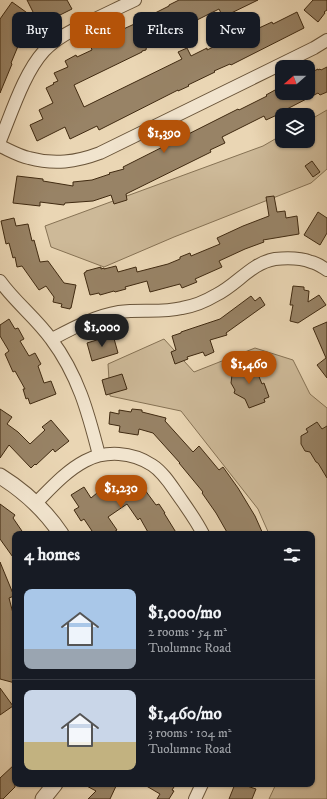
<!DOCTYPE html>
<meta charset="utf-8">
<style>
body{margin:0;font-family:"IM FELL DW Pica",serif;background:#242831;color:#f1f3f6;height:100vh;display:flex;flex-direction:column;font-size:15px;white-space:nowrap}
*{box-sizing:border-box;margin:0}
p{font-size:13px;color:#9ea1a6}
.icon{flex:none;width:22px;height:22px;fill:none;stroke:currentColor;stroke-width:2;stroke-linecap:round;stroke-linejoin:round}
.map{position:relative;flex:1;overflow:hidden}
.details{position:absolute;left:12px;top:531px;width:303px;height:256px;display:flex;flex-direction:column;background:#171b24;border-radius:8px;box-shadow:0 1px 3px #0004}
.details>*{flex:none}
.guide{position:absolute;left:12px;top:12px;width:303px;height:36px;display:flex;gap:8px}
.needle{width:26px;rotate:250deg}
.controls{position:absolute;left:275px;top:60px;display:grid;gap:8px}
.controls a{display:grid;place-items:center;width:40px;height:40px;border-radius:8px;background:#171b24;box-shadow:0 1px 3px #0004;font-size:20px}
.price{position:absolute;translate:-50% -34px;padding:0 9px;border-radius:14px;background:#b45309;color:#fff;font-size:13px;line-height:26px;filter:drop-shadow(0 1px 2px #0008)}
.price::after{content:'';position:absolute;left:50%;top:24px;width:12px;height:9px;margin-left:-6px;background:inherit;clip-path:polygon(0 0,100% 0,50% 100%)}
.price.current{background:#222;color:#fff}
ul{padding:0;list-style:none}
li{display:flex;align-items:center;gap:12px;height:100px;padding:0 12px}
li+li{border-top:1px solid #363941}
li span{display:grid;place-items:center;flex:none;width:112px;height:80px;border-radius:8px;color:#555}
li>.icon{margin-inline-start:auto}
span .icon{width:48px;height:48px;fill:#fffc;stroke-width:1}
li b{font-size:17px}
h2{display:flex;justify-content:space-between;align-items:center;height:48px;padding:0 12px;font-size:17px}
.chip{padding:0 14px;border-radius:8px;background:#171b24;box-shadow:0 1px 3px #0004;font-size:14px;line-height:36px}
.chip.current{background:#b45309;color:#fff}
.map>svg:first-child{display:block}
.green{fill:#cdb998;stroke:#867254}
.building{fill:#988366;stroke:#402a11}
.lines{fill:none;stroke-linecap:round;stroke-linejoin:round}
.minor-casing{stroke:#6a553a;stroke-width:14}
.tertiary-casing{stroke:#6a553a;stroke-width:17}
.minor{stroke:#f1e4ce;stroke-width:12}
.tertiary{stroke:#f1e4ce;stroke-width:15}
</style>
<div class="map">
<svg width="327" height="799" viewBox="0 0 327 799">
<rect width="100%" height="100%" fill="#ead6b4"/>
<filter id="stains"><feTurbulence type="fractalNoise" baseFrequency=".005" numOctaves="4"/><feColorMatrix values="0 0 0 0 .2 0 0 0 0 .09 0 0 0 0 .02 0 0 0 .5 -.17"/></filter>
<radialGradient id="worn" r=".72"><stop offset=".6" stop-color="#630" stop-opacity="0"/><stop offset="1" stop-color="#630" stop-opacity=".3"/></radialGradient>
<g class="green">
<path d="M327,110V169L311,183L174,237L104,267L51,247L45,226L263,146L282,135V141H308V121Z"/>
<path d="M164,339L194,372L255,348L293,360L310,394L327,408V799H269L276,784H312V534H269L258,509L181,411L110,396L108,364Z"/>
</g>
<g class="building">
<path d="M27,0H67L72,9L44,23L42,17L30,32L28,30L21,39L11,63L12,64L0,93V19L12,2L37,20Z"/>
<path d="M179,0H258L223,17L219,9L193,22L195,27L180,34L181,36L147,43L146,50L142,51V52L74,85L84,107L182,59L178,52L187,48L191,56L207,48V50L245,32L246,34L272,22L273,24L297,12L304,28L231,65L230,64L214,71L215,72L188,85L189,86L178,91V90L99,130L97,126L70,139L65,127L37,141L30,125L43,119L39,110L53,103L46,88L54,84L53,83L58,81L54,73L68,67L65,61L76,55L77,57L92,50L91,47L118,34L117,32L143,20V19L169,6V5Z"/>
<path d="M313,0H327V10L324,12L325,13L318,22L304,10Z"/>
<path d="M327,67V92L320,95L318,93L287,109L288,110L266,120L264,116L222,137L225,143L210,150L211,152L126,194L127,200L114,204L111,195L93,201L65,203L64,205L40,202V206L13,203L17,176L43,179V181L73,186V182L92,180L110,174L109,173L124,169L123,167L238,109L239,110L267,96L266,95L275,90L277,93H308V74L318,69V70L320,69L321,70Z"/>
<path d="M312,161L320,172L313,177L305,166Z"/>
<path d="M274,196L277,212L285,211L286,218L297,216L299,234L263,240L264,242L245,249L219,261L222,267L195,279L197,282L182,288L180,284L150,292L147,281L125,287L126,289L115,292L114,291L100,295L99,293L90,295L84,273L86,272V271L101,267V269L104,268V269L116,266L118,272L136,267L137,272L168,264L180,259V257L190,253L191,256L220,244L217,238L243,226L269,216L266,197Z"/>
<path d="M318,212L327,218V233L320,245L304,235Z"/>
<path d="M14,218L16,226L28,224L32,241L34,240L40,262L48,261L64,283L76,285L71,308H70V309L61,307L62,304L53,302L54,297L46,286L39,290L22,266L17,267L15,257L13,258L9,243L6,244L1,221Z"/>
<path d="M293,286L304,287V290L309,291L308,302L319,295L326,305L298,323L290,321L293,305H290Z"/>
<path d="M251,296L255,301L260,297L265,305L226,333L227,335L210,340L214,352L205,356L203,352L187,357L188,359L175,364L171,352L176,350L172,336L181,333V332L220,319Z"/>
<path d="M9,319L15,329L18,328L24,339L20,341L29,356L35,353L41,364L38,366L44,383L51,381L56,394L30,404L28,398L26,399L23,389H25L15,371L13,372L5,354L9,351L0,336V325Z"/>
<path d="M327,322V378L317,365L326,358L313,328Z"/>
<path d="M113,335L118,353L92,361L87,343Z"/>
<path d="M252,362L254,367H255L262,384L264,383L269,397L264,399L265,402L249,408L245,399L234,393L235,390L231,383L232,375L230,370Z"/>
<path d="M122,374L127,389L106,395L102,380Z"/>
<path d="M0,409L12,417L7,424L18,432L30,444L45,430L42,427L51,420L69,441L55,452L53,449L36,465L35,464L31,468L9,445L0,458Z"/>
<path d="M132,409L142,410V412L166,418L165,421L193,452L199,446L219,470L223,467L238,488L255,516L263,534H228L216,513L202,493L203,492L179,463H180L153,433L139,429L138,435L119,432L120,426L109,424L110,412L119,414V410L131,412Z"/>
<path d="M317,422L322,429L327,426V478L318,463L316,462L310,452L305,451L301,444V436L308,432L306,429Z"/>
<path d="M124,477L132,488L139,482L156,505L159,504L165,513H164L177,534H149L140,518L138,520L127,504L108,517L117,530L111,534H94L84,519L81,521L74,510L79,507L71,495L84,487L91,498L97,493L99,495Z"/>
<path d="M0,504L15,515L13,518L24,534H15V560L0,539Z"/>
<path d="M0,562L14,596L9,598L15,621V683L0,679Z"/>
<path d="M0,688L13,706L0,715Z"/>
<path d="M15,764V787L3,799H0V778Z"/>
<path d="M83,784H117L110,799H88L96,791Z"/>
<path d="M143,784H176L172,790L174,791L169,799H157L160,794Z"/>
<path d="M235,784H241L256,789L252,799H229Z"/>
</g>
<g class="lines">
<g class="minor-casing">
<g id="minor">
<path d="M0,141C12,112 24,73 44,51C57,37 75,29 91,21C106,14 120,7 135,0"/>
<path d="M0,146C9,150 19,156 29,158C54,165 76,162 100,153L314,48L327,40"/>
<path d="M0,281C15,302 36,318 51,339C78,375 88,412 99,455"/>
<path d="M52,339C73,328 95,316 119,312C140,309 162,313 182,308C194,306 206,301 216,295C237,285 251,263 275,259C285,258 301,258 311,262C317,263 322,267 327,270"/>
<path d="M36,503C51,488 66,471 85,461C106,450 132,452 152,465C163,472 171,485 178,495C187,508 196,520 203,534"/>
<path d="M195,799L202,784"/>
</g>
</g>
<g class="tertiary-casing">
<g id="tertiary">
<path d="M0,476C24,491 45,510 61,534"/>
<path d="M43,799L55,784"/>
</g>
</g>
<use href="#minor" class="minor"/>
<use href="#tertiary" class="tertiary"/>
</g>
<rect width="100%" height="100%" filter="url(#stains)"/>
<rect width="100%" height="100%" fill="url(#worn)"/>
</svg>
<div class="controls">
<a><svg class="needle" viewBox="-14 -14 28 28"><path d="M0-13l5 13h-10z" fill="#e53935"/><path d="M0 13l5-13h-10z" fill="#9ea1a6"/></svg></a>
<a><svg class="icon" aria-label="layers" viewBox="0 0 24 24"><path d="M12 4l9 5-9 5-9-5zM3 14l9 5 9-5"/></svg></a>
</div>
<b class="price" style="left:164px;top:154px">$1,390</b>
<b class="price current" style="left:102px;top:348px">$1,000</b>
<b class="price" style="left:249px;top:385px">$1,460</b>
<b class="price" style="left:121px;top:509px">$1,230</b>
<div class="guide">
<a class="chip">Buy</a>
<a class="chip current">Rent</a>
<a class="chip">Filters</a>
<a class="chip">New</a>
</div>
<section class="details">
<h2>4 homes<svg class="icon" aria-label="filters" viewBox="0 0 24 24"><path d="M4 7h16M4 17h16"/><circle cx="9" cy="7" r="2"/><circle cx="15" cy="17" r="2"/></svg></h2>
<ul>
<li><span style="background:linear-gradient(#a9c7e8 75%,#9aa5b1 0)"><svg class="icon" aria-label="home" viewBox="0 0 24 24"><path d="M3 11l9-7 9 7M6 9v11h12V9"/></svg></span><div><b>$1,000/mo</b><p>2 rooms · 54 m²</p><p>Tuolumne Road</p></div></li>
<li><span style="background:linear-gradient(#c9d6e8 65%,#c2b280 0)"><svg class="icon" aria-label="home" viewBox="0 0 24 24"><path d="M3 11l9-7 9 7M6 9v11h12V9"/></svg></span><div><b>$1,460/mo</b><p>3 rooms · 104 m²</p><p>Tuolumne Road</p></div></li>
</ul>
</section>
</div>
